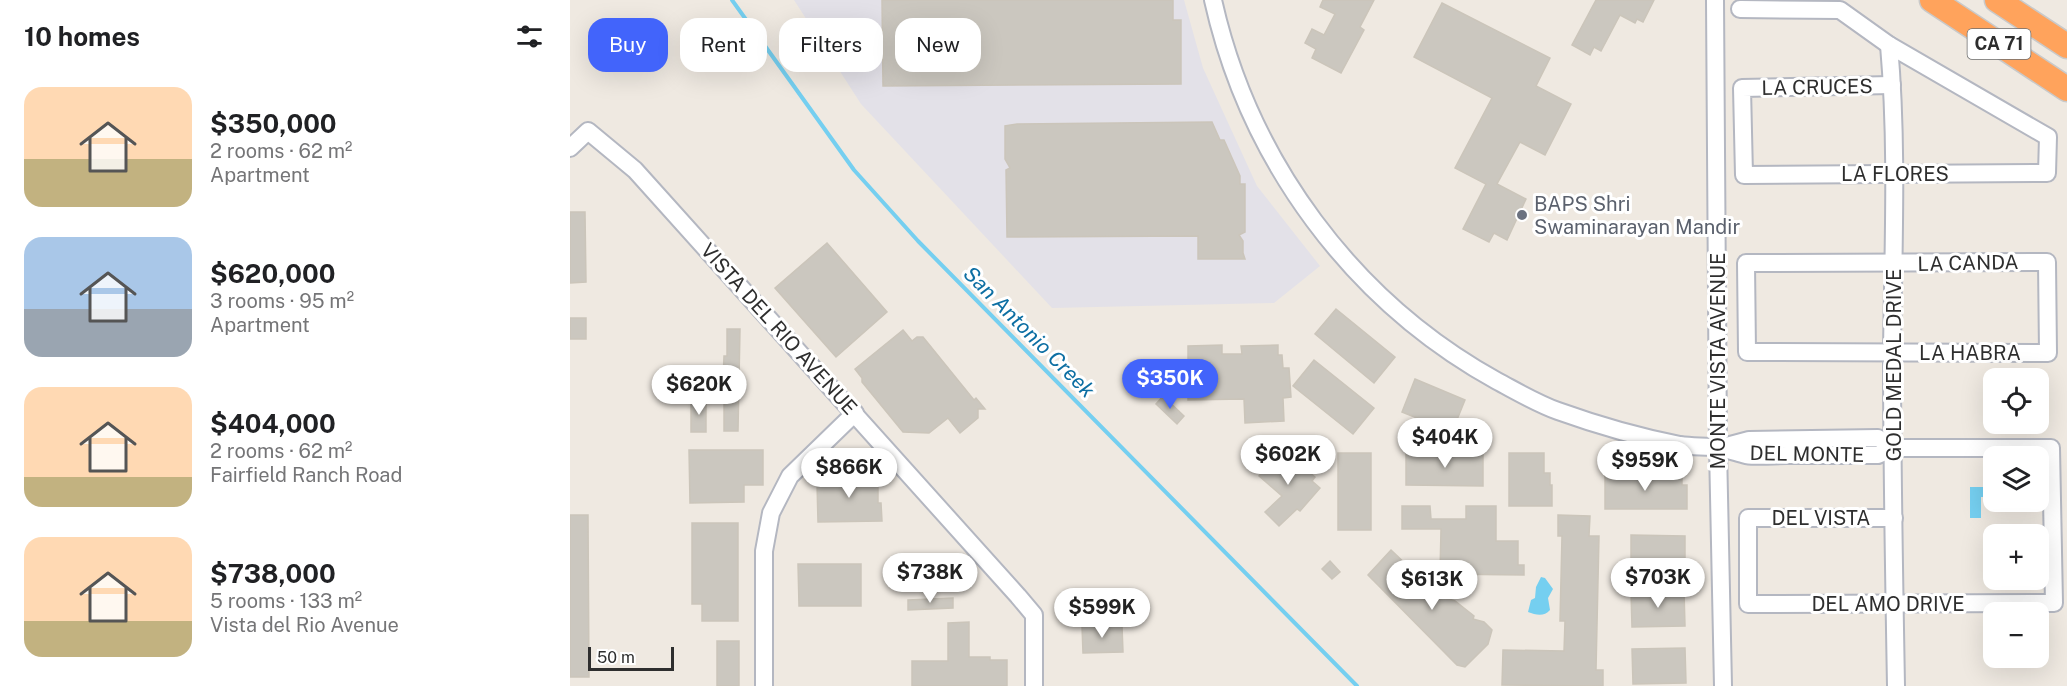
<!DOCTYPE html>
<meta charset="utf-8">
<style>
body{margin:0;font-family:"Public Sans",sans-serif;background:#f6f6f6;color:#202124;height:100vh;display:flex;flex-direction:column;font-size:22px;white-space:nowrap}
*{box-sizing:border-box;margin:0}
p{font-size:20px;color:#757577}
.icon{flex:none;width:33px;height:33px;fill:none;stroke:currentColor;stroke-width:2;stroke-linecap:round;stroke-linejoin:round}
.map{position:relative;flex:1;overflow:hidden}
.side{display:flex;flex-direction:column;background:#fff;width:570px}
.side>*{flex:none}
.top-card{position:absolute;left:18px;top:18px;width:570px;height:54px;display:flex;gap:12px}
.tools{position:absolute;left:1413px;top:368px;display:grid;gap:12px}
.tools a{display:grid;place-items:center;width:66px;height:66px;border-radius:12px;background:#fff;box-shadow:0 6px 24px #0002;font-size:30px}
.scale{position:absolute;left:18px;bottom:15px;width:86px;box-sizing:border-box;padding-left:6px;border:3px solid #2e2e2e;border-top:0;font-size:16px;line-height:21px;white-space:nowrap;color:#2e2e2e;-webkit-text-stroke:4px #fff;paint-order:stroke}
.price{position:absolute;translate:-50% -51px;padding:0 14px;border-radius:21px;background:#fff;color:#222;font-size:20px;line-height:39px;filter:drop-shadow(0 2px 3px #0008)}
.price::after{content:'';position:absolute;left:50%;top:36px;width:18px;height:14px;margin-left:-9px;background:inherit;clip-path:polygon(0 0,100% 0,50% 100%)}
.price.on{background:#4264fb;color:#fff}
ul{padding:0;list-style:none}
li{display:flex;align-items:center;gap:18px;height:150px;padding:0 24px}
li span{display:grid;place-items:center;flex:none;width:168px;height:120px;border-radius:18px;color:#555}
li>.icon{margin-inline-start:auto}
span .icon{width:72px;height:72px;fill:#fffc;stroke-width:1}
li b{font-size:26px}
h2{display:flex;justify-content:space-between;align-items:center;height:72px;padding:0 24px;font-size:26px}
.pill{padding:0 21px;border-radius:18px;background:#fff;box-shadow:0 6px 24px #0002;font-size:21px;line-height:54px}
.pill.on{background:#4264fb;color:#fff}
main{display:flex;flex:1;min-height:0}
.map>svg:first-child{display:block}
.industrial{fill:#e3e1e8}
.water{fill:#75cff0}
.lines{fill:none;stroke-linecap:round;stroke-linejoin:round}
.stream{stroke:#75cff0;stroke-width:4}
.building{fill:#cbc7bf;stroke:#cbc5ba;stroke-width:1.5}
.minor-casing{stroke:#b4b7c1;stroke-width:20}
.highway-casing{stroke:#c9c9c9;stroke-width:27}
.minor{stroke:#fff;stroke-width:16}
.highway{stroke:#ffa35c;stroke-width:24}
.worship-dot{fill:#6b7280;stroke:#fff;stroke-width:2}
.labels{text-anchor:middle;stroke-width:6;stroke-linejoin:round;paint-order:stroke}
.shield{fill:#fff;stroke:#6d6d6d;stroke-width:1.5}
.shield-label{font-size:18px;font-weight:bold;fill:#2e2e2e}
.street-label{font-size:20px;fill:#2e2e2e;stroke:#fff}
.worship-label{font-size:20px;fill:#5b616d;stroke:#fff;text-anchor:start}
.water-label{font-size:21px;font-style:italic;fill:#0d6fa3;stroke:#fff}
</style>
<main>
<section class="side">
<h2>10 homes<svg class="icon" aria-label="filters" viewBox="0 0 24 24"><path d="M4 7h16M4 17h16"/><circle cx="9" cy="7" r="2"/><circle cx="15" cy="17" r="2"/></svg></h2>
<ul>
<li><span style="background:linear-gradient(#ffd9b3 60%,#c2b280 0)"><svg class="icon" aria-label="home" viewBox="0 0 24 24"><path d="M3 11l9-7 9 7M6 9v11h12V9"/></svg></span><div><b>$350,000</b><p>2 rooms · 62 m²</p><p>Apartment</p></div></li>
<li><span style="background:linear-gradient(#a9c7e8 60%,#9aa5b1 0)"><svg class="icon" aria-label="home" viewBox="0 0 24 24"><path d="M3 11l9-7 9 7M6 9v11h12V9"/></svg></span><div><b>$620,000</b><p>3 rooms · 95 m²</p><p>Apartment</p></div></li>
<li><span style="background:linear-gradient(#ffd9b3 75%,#c2b280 0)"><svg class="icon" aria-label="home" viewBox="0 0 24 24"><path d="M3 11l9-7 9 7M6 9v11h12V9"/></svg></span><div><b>$404,000</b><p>2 rooms · 62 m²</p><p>Fairfield Ranch Road</p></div></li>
<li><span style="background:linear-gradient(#ffd9b3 70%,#c2b280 0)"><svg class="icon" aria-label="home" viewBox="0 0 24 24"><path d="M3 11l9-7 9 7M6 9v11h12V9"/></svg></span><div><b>$738,000</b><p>5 rooms · 133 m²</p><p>Vista del Rio Avenue</p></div></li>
</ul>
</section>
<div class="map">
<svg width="1497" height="686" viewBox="0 0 1497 686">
<rect width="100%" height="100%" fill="#efe9e1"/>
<path class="industrial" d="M224,0H614L633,68L687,186L750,266L704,303L482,308L291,104Z"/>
<g class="water">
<path d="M1400,487H1420V497H1411V518H1400Z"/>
<path d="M971,577L975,578L983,589L978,598L980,610C974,617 966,615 958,612L961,600L965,598L966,587Z"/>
</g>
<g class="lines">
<path class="stream" d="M162,0L284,170L348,241L787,686"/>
</g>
<g class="building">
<path d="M312,0H603V20H611V84L313,86Z"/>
<path d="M753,0H804L790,27L794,30L771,73L742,58L746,49L735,43L742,29L754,35L765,14L750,7Z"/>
<path d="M1026,0H1084L1073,22L1067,19L1065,23L1050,15L1031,51L1024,47L1020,55L1002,45Z"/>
<path d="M872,3L980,58L966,86L1001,104L975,155L950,142L927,184L956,199L937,240L924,233L919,242L893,229L916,184L885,168L922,98L844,57Z"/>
<path d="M642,122L650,140H654L670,176V184H675V232L669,235L673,241V253L675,259H628V236L437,237L436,170L440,168L435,159V126L447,124Z"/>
<path d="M0,212H15L16,282L0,283Z"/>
<path d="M257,243L317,312L266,357L205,288Z"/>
<path d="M766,309L825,357L804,383L745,334Z"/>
<rect x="0" y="318" width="16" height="21"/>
<path d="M157,329H170L168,431H154V402H146V381H153L154,356H157Z"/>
<path d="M333,330L342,341L347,337H353L404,400L406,398L415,409H408V418L390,433L378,418L359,433L333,432L292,382V378L285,369Z"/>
<path d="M652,345V354H672L671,346L708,345V355H712L713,368H719L721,397L713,398L714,421L675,423L674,399L618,400V346Z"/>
<path d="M744,360L804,408L783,434L723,386Z"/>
<path d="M845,379L895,400L882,432L832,412Z"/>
<path d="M593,396L614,416L607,424L586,404Z"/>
<rect x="121" y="401" width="15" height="31"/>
<path d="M712,449L745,477L742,481L750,488L730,511L727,509L709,526L695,512L712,496L689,476Z"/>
<path d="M119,450H193V485H174V502L120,503Z"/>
<path d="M836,452H913V486L836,485Z"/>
<rect x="768" y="453" width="33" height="77"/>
<path d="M939,453H974V473H980V485H982V506H939Z"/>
<path d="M272,470H298V482H308V503H311L312,521L248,522L247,484L272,483Z"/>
<path d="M1035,475H1112V485H1117V509H1035Z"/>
<path d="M832,506H860L861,519H896V506H926V541H948V565H954V575L870,574L871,529H832Z"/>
<path d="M0,515H18L19,677H0Z"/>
<path d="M988,515L1020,516L1019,536H1029L1026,670H1033V686L932,685L933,650L994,651L995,621H990L992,536H988Z"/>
<path d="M122,523H168V621H132V604H122Z"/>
<path d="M1061,535L1115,536V571L1061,570Z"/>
<path d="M821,550L859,586L864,581L871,588L869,596L885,601L904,616L903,619L914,622L922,630L918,644L895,667L887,665L798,575Z"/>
<path d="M760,561L770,572L762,579L752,569Z"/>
<path d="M228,564H291V606H229Z"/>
<path d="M1114,591L1115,626L1062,627L1061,592Z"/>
<path d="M383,598V608L338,610V600Z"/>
<path d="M399,622V657H420V660H437V686H342V661H378V623Z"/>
<path d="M512,626H552L553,652L513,653Z"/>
<rect x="147" y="641" width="22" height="45"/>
<path d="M1115,648L1116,683L1063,684L1062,649Z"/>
</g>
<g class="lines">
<g class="minor-casing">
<g id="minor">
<path d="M643,0C679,161 782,301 927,381C946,391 966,403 988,411C1027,425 1068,437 1110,445C1123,447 1137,446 1150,448C1159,450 1168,453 1176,455C1189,457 1204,455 1217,455C1247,455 1278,455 1308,455L1324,448H1481L1484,603L1178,604V518H1324"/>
<path d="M1145,0L1148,448L1153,686"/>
<path d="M1170,9L1270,10L1319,45L1478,137L1477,173L1174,175L1172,88L1322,85"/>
<path d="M1319,45C1328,148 1323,251 1322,354C1322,465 1324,575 1326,686"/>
<path d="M0,148L18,131L65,170L448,596L464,615V686"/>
<path d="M1477,262L1478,353L1177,352L1176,263Z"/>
<path d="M1149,448L1179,440L1308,438L1324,448"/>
<path d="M194,686V551L201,513L220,476L285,413"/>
</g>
</g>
<g class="highway-casing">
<g id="highway">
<path d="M1362,0L1497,89"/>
<path d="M1427,0L1497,46"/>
</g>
</g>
<use href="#minor" class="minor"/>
<use href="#highway" class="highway"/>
</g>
<circle class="worship-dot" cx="952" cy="215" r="6"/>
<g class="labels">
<rect class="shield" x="1397.5" y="29" width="63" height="30" rx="4.5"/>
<g class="shield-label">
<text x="1429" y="50">CA 71</text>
</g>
<g class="street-label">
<text transform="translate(1247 87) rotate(-1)" y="7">LA CRUCES</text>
<text x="1325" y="181">LA FLORES</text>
<text transform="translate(1398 263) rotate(-1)" y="7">LA CANDA</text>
<text transform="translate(209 329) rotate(48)" y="7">VISTA DEL RIO AVENUE</text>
<text x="1400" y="360">LA HABRA</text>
<text transform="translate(1148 361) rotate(-90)" y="7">MONTE VISTA AVENUE</text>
<text transform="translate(1324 365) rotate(-90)" y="7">GOLD MEDAL DRIVE</text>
<text transform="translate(1237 454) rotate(1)" y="7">DEL MONTE</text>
<text x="1251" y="525">DEL VISTA</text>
<text x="1318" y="611">DEL AMO DRIVE</text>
</g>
<g class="worship-label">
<text x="964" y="211">BAPS Shri<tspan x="964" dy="23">Swaminarayan Mandir</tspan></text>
</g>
<g class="water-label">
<text transform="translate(459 332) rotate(45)" y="7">San Antonio Creek</text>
</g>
</g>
</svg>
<div class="tools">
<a><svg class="icon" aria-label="locate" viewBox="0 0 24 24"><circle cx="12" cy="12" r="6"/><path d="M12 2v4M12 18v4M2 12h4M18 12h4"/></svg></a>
<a><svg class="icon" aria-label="layers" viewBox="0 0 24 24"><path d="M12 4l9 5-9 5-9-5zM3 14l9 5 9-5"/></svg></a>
<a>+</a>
<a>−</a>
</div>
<div class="scale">50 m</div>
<b class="price on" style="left:600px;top:410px">$350K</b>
<b class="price" style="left:129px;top:416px">$620K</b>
<b class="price" style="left:875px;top:469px">$404K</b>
<b class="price" style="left:718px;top:486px">$602K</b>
<b class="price" style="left:1075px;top:492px">$959K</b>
<b class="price" style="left:279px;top:499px">$866K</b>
<b class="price" style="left:360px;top:604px">$738K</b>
<b class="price" style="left:1088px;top:609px">$703K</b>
<b class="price" style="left:862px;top:611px">$613K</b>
<b class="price" style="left:532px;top:639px">$599K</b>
<div class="top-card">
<a class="pill on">Buy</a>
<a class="pill">Rent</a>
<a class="pill">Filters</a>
<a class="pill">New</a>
</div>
</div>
</main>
